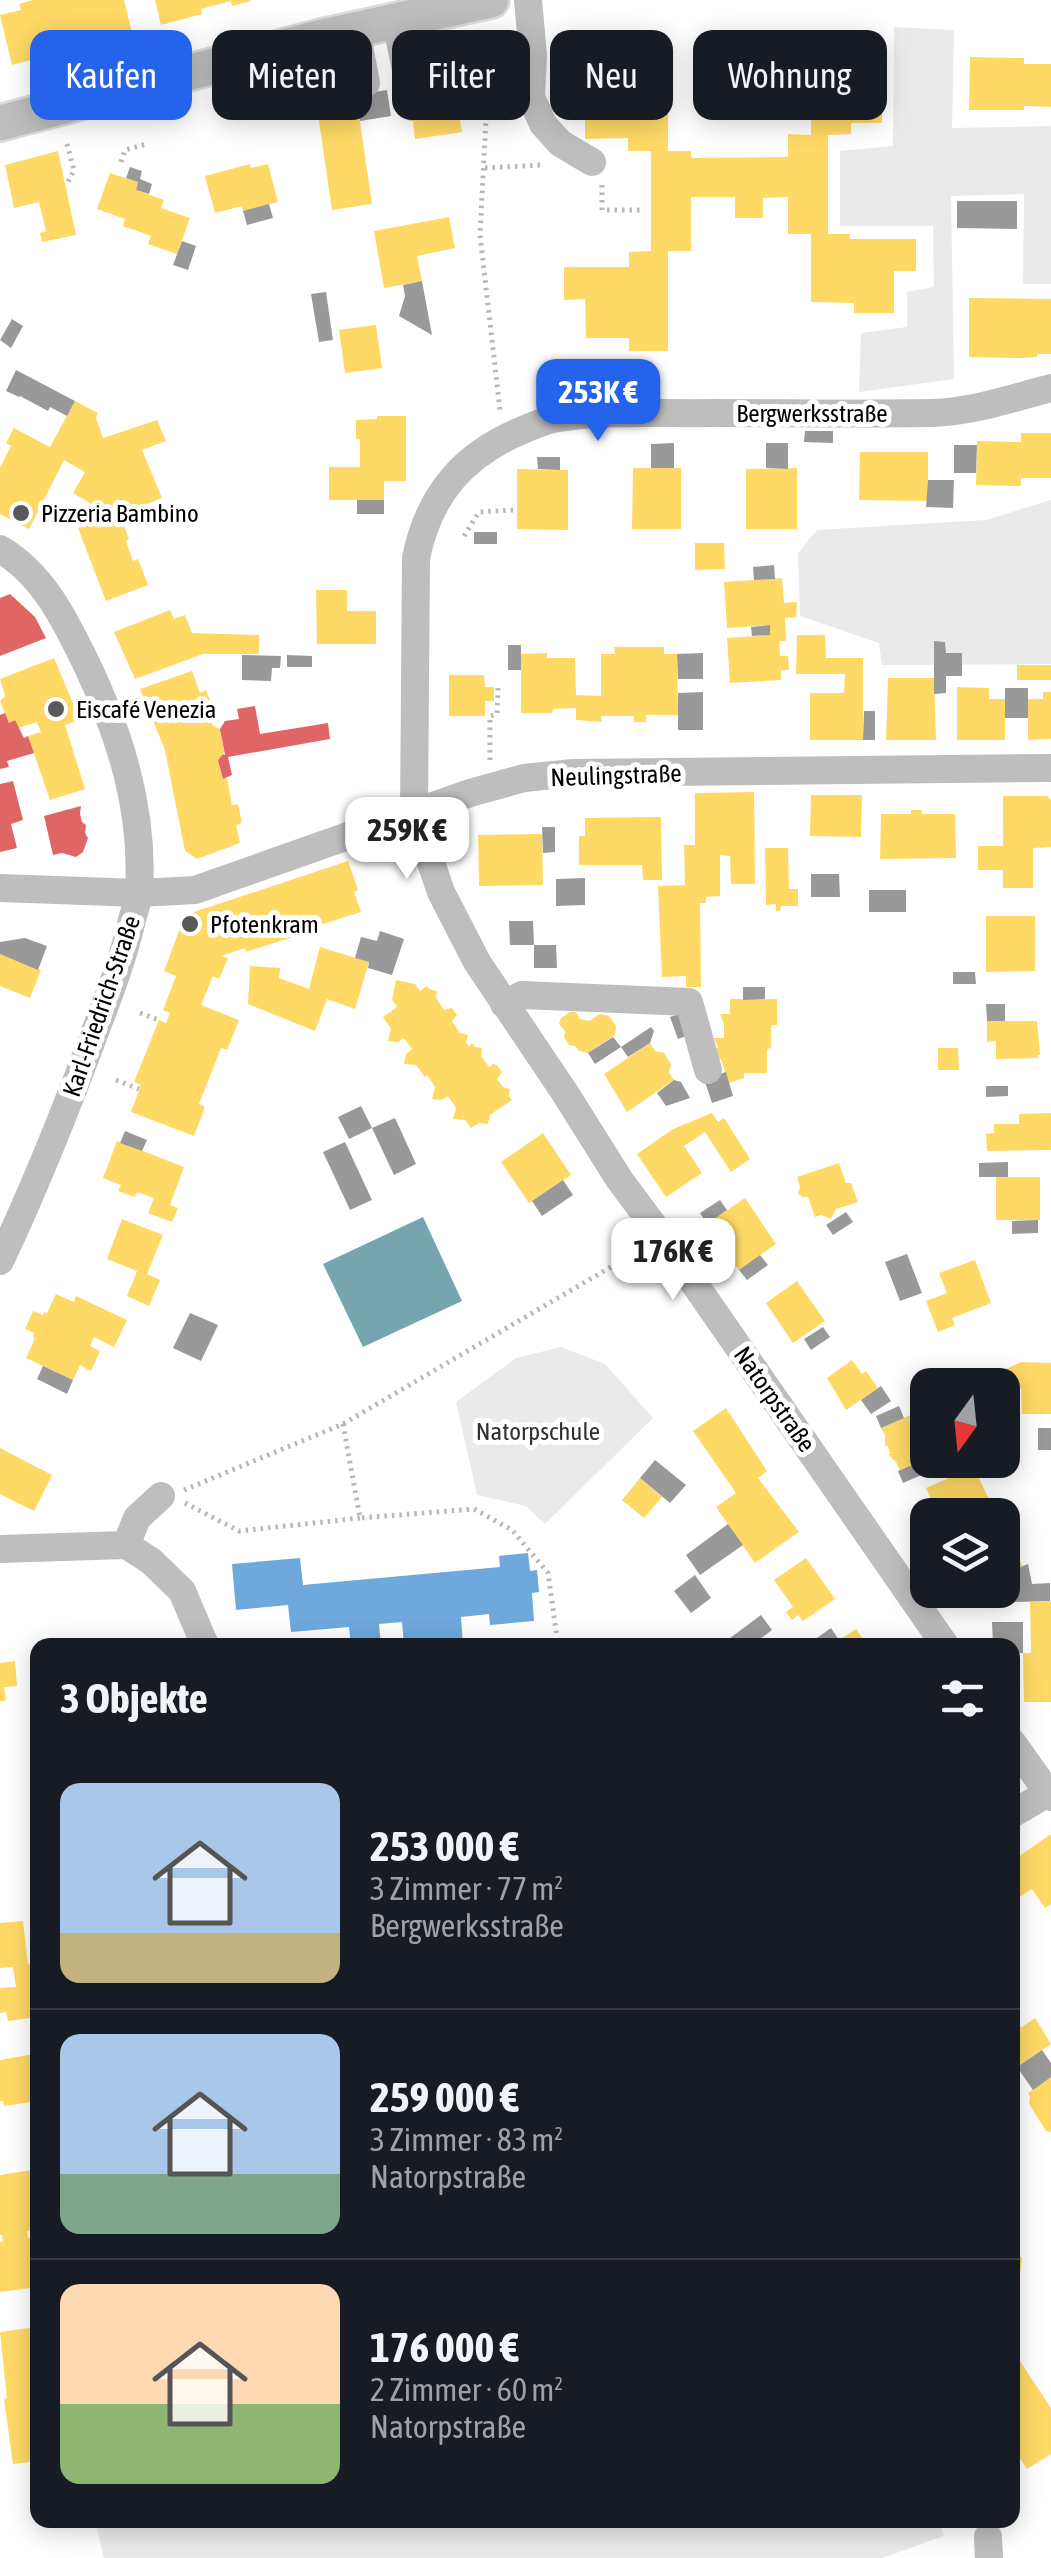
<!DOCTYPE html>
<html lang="de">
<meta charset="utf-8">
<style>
body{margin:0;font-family:"Asap Condensed",sans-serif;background:#20242c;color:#f1f3f6;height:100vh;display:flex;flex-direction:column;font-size:38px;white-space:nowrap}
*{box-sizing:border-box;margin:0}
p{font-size:32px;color:#9ea1a6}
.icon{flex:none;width:55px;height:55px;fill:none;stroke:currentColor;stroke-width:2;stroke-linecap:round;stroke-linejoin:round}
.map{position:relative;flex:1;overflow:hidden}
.panel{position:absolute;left:30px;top:1638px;width:990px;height:890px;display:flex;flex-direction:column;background:#171b24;border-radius:20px;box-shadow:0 5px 25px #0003}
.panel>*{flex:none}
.banner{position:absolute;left:30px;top:30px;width:992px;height:90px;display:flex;gap:20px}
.needle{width:65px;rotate:195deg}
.buttons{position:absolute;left:910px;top:1368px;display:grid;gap:20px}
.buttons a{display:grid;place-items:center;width:110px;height:110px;border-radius:20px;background:#171b24;box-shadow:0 5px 25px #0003;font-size:50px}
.price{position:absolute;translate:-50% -85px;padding:0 22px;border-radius:20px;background:#fff;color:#222;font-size:32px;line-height:65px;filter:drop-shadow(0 2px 5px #0008)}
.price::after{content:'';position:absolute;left:50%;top:60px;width:30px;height:22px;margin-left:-15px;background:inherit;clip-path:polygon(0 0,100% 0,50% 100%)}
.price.selected{background:#2563eb;color:#fff}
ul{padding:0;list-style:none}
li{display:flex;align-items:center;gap:30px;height:250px;padding:0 30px}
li+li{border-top:2px solid #363941}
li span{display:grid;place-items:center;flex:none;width:280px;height:200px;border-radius:20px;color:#555}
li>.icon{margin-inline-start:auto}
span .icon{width:120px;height:120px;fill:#fffc;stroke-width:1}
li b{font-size:42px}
h2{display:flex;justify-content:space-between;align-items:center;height:120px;padding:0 30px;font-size:42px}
.chip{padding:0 35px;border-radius:20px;background:#171b24;box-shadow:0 5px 25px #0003;font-size:35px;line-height:90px}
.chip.selected{background:#2563eb;color:#fff}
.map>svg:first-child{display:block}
.green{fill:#eaeaea}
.homes{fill:#ffd966}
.shops{fill:#e06666}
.schools{fill:#6fa8dc}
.public{fill:#76a5af}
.industry{fill:#999}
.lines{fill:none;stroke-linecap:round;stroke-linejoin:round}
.major-casing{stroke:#dbdbdb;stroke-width:40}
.path{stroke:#b8b8b8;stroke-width:5;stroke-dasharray:2.5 5;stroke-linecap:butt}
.minor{stroke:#bebebe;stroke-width:28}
.major{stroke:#bdbdbd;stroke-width:35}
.poi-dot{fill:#595959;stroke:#fff;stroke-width:4}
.labels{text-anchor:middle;stroke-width:10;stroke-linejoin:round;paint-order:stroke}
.street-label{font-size:25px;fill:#000;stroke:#fff}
.poi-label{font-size:25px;fill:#000;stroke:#fff;text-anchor:start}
.park-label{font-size:25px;fill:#303030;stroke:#fff}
</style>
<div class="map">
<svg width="1051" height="2558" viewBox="0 0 1051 2558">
<rect width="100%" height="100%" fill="#fff"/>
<g class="green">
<path d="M894,27L954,30L952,128L1051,126V284H1023L1024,194L951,196L954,379L859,392L861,333L907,327V292L934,287L933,226H840V151L893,146Z"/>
<path d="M1051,500V664L882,665L879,643L800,616L798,553L817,530L986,520Z"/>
<path d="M561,1347L605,1364L653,1418L545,1524L526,1506L477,1495L456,1402L516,1358Z"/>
<path d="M95,2520H939L944,2536L882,2558H104Z"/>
</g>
<g class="homes">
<path d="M33,0H124L132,33L87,44L86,38L55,46L57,53L12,65L0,15L21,10L19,4Z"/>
<path d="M155,0H250L251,1L232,6L231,1L201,9L202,14L161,25Z"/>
<path d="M811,34H851V45H882V123H851V134L828,135V234H850V239H916V271H894V313H854V303L811,302V234H788V197L763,198V218H735V197H691V251H668V351H629V338H586L585,299L564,300V267H629V252L651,251V151H628V138L585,139V99H564V66H628V51H668V151H691V158L788,157V134L811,135Z"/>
<path d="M970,57L1024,58V64H1051V107L1024,106V110H969Z"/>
<path d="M443,79L449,116L459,114L462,132L415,139L413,121H409L406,85Z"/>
<path d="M356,95L372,204L332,210L316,101Z"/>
<path d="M58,151L76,235L42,242L40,233L46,231L39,202L14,208L5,165Z"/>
<path d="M250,164L251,168L268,164L278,202L243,211L242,206L215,213L205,176Z"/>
<path d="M110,173L138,182L136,190L164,200L161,208L190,218L177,254L148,244L151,236L123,226L125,219L97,209Z"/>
<path d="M449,217L455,248L417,256L422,281L384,288L374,231Z"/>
<path d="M969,298L1051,299V354H1037V357L1020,358L969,357Z"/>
<path d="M376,325L382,368L345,373L339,330Z"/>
<path d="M75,401L98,413L96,418L103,438L157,420L166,441L142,450L162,498L120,515L129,539L126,541L133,561L138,559L148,585L106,601L78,528L103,519L100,509L73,493L85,472L64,460L29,529L0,514V468L11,446L6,443L14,428L50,447Z"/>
<path d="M377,416H406V481H384V500H329V467H360V439H356V420L377,419Z"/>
<path d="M1021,433H1051V478H1021V486L976,485L977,441L1021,442Z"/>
<path d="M860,452H928V501L859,500Z"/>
<path d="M633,468H681V529H632Z"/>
<path d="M797,468V529H746V469Z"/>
<path d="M517,469L568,470V530L517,529Z"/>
<path d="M695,543H724L725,569L695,570Z"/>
<path d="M782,578L784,603L797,602L796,617L785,618L786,641H779L780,656H788L789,670H781V680L730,683L727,638L770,635V625L727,628L724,582Z"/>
<path d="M316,590H347V611H376V644H317Z"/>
<path d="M170,610L174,619L185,615L192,633L259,635V654H203L135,679L114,632Z"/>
<path d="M797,635H825L826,658H863V740H810V693H844L845,674H796Z"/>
<path d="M614,647H664V654H677L678,715H646V722H634V716H601L602,722L576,720V708L553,709L552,713H521V654L547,653V658H575L576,695L601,696V654H615Z"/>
<path d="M54,658L80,720L65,725L85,789L50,800L28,736L41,732L37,722L18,728L15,720L9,723L0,701L5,696L0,679Z"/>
<rect x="1017" y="665" width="34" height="15"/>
<path d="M192,671L200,693L206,690L215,713L209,715L212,725L220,729L224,752L218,760L223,779L227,778L232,805L238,804L242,823L236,825L240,843L197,859L185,851L165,750L140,689Z"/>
<path d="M449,675H484L485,687H494V701H485V716H449Z"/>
<path d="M888,678H934L936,740H886Z"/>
<path d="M957,687L989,688V699H1005V740H957Z"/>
<path d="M1043,692H1051V739L1028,740V699H1043Z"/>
<path d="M754,792L755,884H731L730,856L720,855V896L706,897V903H700L701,987H686V976L662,977L658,886L685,885L684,845H695V793Z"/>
<path d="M811,795H862L861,837L810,836Z"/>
<path d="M1003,796H1047L1051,800V847L1033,848V888H1003V870H978V846H1003Z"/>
<path d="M911,810H922V814H955L956,858L880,859L881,814H911Z"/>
<path d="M661,817L662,880H643L642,865H579V836H585V818Z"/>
<path d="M542,834L543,885L479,886L478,835Z"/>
<path d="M765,848H788L789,889H798V906H781L780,911H776V904L766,905Z"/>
<path d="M348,861L358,890L354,892L361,912L298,932L299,935L246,952L245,948L221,956L228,958L219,979L213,976L201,1005L239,1020L227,1050L221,1048L199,1104L205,1107L194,1136L131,1112L141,1085L134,1082L159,1020L166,1023L170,1013L163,1010L176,976L164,971L182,923L191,913Z"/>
<path d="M986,916H1035V971L986,972Z"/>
<path d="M320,947L369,962L355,1009L327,999L315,1031L248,1004L250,966L280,968L279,978L309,989Z"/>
<path d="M0,954L41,970L30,998L0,986Z"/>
<path d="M396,980L415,984L420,991L427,986L429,989L437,991L436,998L444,1010L452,1008L457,1015L452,1021L460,1033L468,1035L466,1043L469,1046L472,1043L475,1047L482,1048L481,1056L489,1067L493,1064L497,1065L502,1072L497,1079L503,1087L510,1089L509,1096L512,1100L490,1115L488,1124L479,1123L471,1128L465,1120L453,1119L456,1108L448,1096L442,1100L432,1099L435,1087L427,1075L425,1077L416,1065L404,1064L406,1054L412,1049L404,1038L398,1042L388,1041L391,1029L383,1017L397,1007L392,1000Z"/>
<path d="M730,999H777V1025H771V1048L767,1049V1073H744V1078L729,1083L721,1059H713L709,1048H718L714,1038H724V1024L720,1014H730Z"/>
<path d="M570,1012H576L580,1019L589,1021L600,1014L609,1016L616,1026L615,1035L588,1053L579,1051L575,1046L569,1045L564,1037L565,1031L559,1024L561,1018Z"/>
<path d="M987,1021H1037L1040,1055H1038V1058L996,1059V1041L987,1042Z"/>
<path d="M650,1043L655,1051L664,1053L671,1064L669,1073L674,1080L627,1112L604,1074Z"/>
<path d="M938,1048H958L959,1070H938Z"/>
<path d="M712,1113L718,1122L724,1118L750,1159L731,1172L705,1132L684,1146L702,1173L666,1197L637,1154L673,1129Z"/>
<path d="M1051,1113V1150L987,1151L986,1134L994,1133V1124H1019V1114Z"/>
<path d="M543,1133L571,1175L529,1203L501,1162Z"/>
<path d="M117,1141L184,1167L170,1205L178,1208L172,1222L148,1213L154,1198L137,1192L135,1197L118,1191L121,1185L103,1178Z"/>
<path d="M839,1163L846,1183H851L858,1202L836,1209L831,1219L821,1215L815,1217L808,1197H802L798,1193L800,1187L797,1177Z"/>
<rect x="996" y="1177" width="44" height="43"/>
<path d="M745,1198L776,1244L739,1270L707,1224Z"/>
<path d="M122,1219L163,1235L147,1274L160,1280L149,1306L127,1296L137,1271L107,1259Z"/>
<path d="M975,1260L991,1303L952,1318L955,1325L938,1332L926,1301L947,1293L939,1273Z"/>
<path d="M797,1281L825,1321L793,1343L766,1303Z"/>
<path d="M56,1294L74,1302L76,1296L127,1320L114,1347L94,1337L90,1346L100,1351L91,1371L80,1365L73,1380L26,1358L35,1338H33L34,1333L25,1329L33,1311L43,1315L44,1312L47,1313Z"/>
<path d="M852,1360L862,1374L866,1371L878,1388L846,1410L827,1378Z"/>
<path d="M1021,1362L1051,1363V1414H1022L1021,1388L1002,1393V1385H987L984,1379Z"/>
<path d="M928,1407V1458L900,1470L896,1462L888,1454H891L887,1445L885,1447V1435L881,1428Z"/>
<path d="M726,1408L767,1471L758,1478L799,1532L755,1563L716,1507L736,1493L693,1431Z"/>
<path d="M0,1448L52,1475L34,1511L0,1494Z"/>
<path d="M974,1467L996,1515H938L926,1488Z"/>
<path d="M640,1478L662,1497L644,1518L622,1500Z"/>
<path d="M1003,1538L1009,1553L1015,1549L1022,1566L1002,1574Z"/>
<path d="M806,1558L835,1599L803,1621L798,1615L792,1620L786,1612L793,1607L774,1580Z"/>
<path d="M1051,1601V1702H1024L1023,1653H1031L1030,1602Z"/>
<path d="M856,1629L867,1645H831L839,1640Z"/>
<path d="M15,1661L17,1686L4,1687L6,1701H0V1663Z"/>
<path d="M1051,1834V1904L1045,1908L1032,1889L1012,1902V1861Z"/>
<path d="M23,1921L28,1964L38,1963V2017L8,2021L6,2012L0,2013V1988L16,1987L13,1967L0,1968V1923Z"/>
<path d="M1035,2018L1051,2044L1012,2070V2028L1022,2027Z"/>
<path d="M34,2054L38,2076V2101L4,2106L3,2101H0V2060Z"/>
<path d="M1051,2077V2132L1046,2131L1029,2104L1030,2097L1028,2093Z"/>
<path d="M38,2169V2230L27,2231L28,2238L38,2237V2287L0,2292V2242H3L2,2235H0V2175Z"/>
<path d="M1012,2256L1022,2257L1016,2308L1012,2307Z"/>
<path d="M37,2327L38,2461L13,2464L4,2399L7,2398L0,2332Z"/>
<path d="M1012,2349L1051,2408V2454L1027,2469L1012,2447Z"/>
</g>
<g class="shops">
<path d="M10,594L35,617L46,638L0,656V598Z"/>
<path d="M255,706L260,734L328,723L330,739L228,757L232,775L223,779L218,760L223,754L225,755L220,729L225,721L239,719L237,709Z"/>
<path d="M5,713L9,723L15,720L24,738L28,736L34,753L7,761L9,767L0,769V715Z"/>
<path d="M13,781L23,820L11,824L17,848L0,852V784Z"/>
<path d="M81,806L80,814L82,822L86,825L85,833L88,838L83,852L76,857L62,853L53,855L44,816Z"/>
</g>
<path class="schools" d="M528,1553L530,1571L537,1570L539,1592L532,1593L534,1621L490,1625L489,1614L461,1617L463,1645H404L402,1622L379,1624L381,1645H351L349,1627L291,1632L288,1605L236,1610L232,1564L300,1558L303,1585L500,1567L499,1556Z"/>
<path class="public" d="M423,1217L462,1301L363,1347L323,1264Z"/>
<g class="industry">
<path d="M424,74L425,82L406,85L409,101L401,102L398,78Z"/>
<path d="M387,90L391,116L360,121L356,95Z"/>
<path d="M130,167L142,171L140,179L152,184L149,194L136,190L138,182L126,178Z"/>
<path d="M957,201H1017V229L957,228Z"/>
<path d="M269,204L273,218L247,225L243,211Z"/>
<path d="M182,241L196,246L188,270L173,265Z"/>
<path d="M422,281L426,303L432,335L399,316L405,296L403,285Z"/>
<path d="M326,292L333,340L319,342L311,294Z"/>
<path d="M12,319L23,326L11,348L0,340Z"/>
<path d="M16,370L75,401L67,416L50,407L48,411L20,396L19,397L6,391Z"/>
<path d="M805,431H833V443L804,442Z"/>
<path d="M674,443V468H651V444Z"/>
<path d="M766,443H788V469L766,468Z"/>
<path d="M954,445H977L976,473H954Z"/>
<path d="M537,457H560V470L538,469Z"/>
<path d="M928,480H954L953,508L926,507Z"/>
<rect x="357" y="500" width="27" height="14"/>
<rect x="474" y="532" width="23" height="12"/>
<path d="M774,565L775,579L754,580L753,567Z"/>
<path d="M770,625V635L752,636L751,627Z"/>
<path d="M934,641L945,642L946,653H962V676H946V693L934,694Z"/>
<rect x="508" y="645" width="13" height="25"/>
<path d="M703,653V679H678L677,654Z"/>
<path d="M242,655L281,656L280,668H272L271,681L242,680Z"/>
<path d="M287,655L312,656V667H287Z"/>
<rect x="1005" y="688" width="23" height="30"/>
<path d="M703,692V730H678V693Z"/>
<path d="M864,711H875V740H863Z"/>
<path d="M542,827H555V852L543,853Z"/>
<path d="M811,874H839L840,897H811Z"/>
<path d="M585,878V905L556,906V879Z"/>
<rect x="869" y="890" width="37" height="22"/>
<path d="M509,921H533L534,945H510Z"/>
<path d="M380,931L404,939L392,975L368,968L369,962L355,958L361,937L377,941Z"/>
<path d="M25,938L47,946L38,970L0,954V942Z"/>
<path d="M534,945H556L557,968H534Z"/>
<path d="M953,972H975L976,984H953Z"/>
<path d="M743,987H765V999L743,1000Z"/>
<path d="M986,1004H1005V1021H987Z"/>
<path d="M682,1013L689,1035L678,1039L670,1017Z"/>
<path d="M651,1027L654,1031L650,1043L628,1057L621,1047Z"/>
<path d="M613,1037L621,1047L595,1064L588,1053Z"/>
<path d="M726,1072L733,1096L712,1103L704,1079Z"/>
<path d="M674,1080L681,1082L690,1098L666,1106L657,1093Z"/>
<path d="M986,1086H1008V1096L986,1097Z"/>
<path d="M361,1106L372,1128L349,1139L338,1117Z"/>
<path d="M395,1118L416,1164L394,1175L372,1128Z"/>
<path d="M125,1131L147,1140L142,1151L120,1143Z"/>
<path d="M345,1142L372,1200L350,1210L323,1152Z"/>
<path d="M1008,1162V1177H979V1163Z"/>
<path d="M563,1180L573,1195L542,1216L532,1201Z"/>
<path d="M720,1200L727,1210L707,1224L700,1213Z"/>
<path d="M846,1212L853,1222L833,1235L826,1225Z"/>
<path d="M1038,1220V1233L1012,1234V1221Z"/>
<path d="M907,1254L922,1293L900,1301L885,1262Z"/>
<path d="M760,1255L768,1265L747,1280L739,1270Z"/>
<path d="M190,1313L218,1325L201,1361L173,1348Z"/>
<path d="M823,1327L830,1337L811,1350L804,1339Z"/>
<path d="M43,1366L73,1380L67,1394L37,1379Z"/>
<path d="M881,1386L891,1401L871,1414L861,1400Z"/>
<path d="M899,1406L904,1418L881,1428L876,1416Z"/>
<rect x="1038" y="1428" width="13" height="22"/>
<path d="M655,1460L686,1485L670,1503L640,1478Z"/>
<path d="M957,1460H989L962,1472Z"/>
<path d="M921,1461L926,1473L903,1483L898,1471Z"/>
<path d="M728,1524L743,1545L700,1575L686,1555Z"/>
<path d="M1028,1564L1032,1584L1050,1583V1601L1012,1602V1586L1007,1587L1002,1574Z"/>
<path d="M695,1575L711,1598L691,1613L674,1591Z"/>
<path d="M761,1615L772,1630L752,1645H729L726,1641Z"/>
<path d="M992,1622H1023V1653H1012V1645H993Z"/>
<path d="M831,1628L839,1640L831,1645H807Z"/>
<path d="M1042,2050L1051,2063V2077L1033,2090L1017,2067Z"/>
</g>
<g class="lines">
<g class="major-casing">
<path id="major" d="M0,123L322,37L491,0"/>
</g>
<g class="path">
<path d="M487,34L490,41L480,235L500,410"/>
<path d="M67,144L74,170L68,182"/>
<path d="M121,162L125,150L146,144"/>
<path d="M485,168L542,165"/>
<path d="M602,185V210H644"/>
<path d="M464,536L479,512L514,510"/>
<path d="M490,760V716L497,714L498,688"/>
<path d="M140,1013L159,1020"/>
<path d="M116,1080L139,1089"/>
<path d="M343,1424L360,1518L474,1509L512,1530L548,1573L558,1645"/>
<path d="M184,1490L343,1424L638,1251"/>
<path d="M185,1503L239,1531L360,1518"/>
</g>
<g class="minor">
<path d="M528,0L533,55L531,97L543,124L560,143L592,162"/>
<path d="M396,21L406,70"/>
<path d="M356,30L366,83"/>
<path d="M0,549C43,574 65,620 86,663C120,734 144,810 139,890C138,900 135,910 132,920C124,955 112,988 99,1021C69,1102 37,1183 0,1261"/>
<path d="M0,888L139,893L195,890L470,793L524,778L573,773L1051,768"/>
<path d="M504,1004L522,995L689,1002L708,1070"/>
<path d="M126,1545L137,1518L161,1496"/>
<path d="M0,1549L126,1545L151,1561L182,1591L205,1645"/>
<path d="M945,1645L662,1237L619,1179L565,1093L477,962L441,892L414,813L416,558C429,494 464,454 523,430C535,425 547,419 559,418C607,410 662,414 711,413C785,413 859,414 932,413C972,412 1013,398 1051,388"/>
<path d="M1012,1742L1051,1797"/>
<path d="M1012,1814L1048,1793"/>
<path d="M988,2537L989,2558"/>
</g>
<use href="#major" class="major"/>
</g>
<g class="poi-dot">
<circle cx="21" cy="513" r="10"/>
<circle cx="56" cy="709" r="10"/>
<circle cx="190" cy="924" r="10"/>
</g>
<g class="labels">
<g class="street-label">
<text x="812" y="422">Bergwerksstraße</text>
<text transform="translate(616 775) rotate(-2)" y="9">Neulingstraße</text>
<text transform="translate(101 1006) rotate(-71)" y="9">Karl-Friedrich-Straße</text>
<text transform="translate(775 1399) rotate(55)" y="9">Natorpstraße</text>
</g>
<g class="poi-label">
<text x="41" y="522">Pizzeria Bambino</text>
<text x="76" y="718">Eiscafé Venezia</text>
<text x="210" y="933">Pfotenkram</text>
</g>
<g class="park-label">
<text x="538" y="1440">Natorpschule</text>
</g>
</g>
</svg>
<div class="buttons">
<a><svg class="needle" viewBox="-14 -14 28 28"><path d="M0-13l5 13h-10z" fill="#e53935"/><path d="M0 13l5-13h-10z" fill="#9ea1a6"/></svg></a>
<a><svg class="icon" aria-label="layers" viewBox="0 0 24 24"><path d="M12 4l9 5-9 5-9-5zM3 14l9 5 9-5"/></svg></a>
</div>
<b class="price selected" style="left:598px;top:444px">253K €</b>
<b class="price" style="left:407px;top:882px">259K €</b>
<b class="price" style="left:673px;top:1303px">176K €</b>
<div class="banner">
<a class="chip selected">Kaufen</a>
<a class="chip">Mieten</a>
<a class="chip">Filter</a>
<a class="chip">Neu</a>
<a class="chip">Wohnung</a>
</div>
<section class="panel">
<h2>3 Objekte<svg class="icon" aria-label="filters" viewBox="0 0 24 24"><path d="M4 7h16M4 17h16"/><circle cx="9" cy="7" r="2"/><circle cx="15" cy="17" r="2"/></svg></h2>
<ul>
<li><span style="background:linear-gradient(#a9c7e8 75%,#c2b280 0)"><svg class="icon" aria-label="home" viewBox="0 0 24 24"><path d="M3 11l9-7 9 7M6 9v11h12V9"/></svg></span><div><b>253 000 €</b><p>3 Zimmer · 77 m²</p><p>Bergwerksstraße</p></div></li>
<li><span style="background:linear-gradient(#a9c7e8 70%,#7fa58c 0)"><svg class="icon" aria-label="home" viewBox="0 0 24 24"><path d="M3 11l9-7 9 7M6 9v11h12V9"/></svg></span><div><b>259 000 €</b><p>3 Zimmer · 83 m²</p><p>Natorpstraße</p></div></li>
<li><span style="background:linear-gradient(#ffd9b3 60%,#8fb573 0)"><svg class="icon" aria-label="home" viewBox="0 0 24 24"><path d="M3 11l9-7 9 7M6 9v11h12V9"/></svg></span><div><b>176 000 €</b><p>2 Zimmer · 60 m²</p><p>Natorpstraße</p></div></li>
</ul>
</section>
</div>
